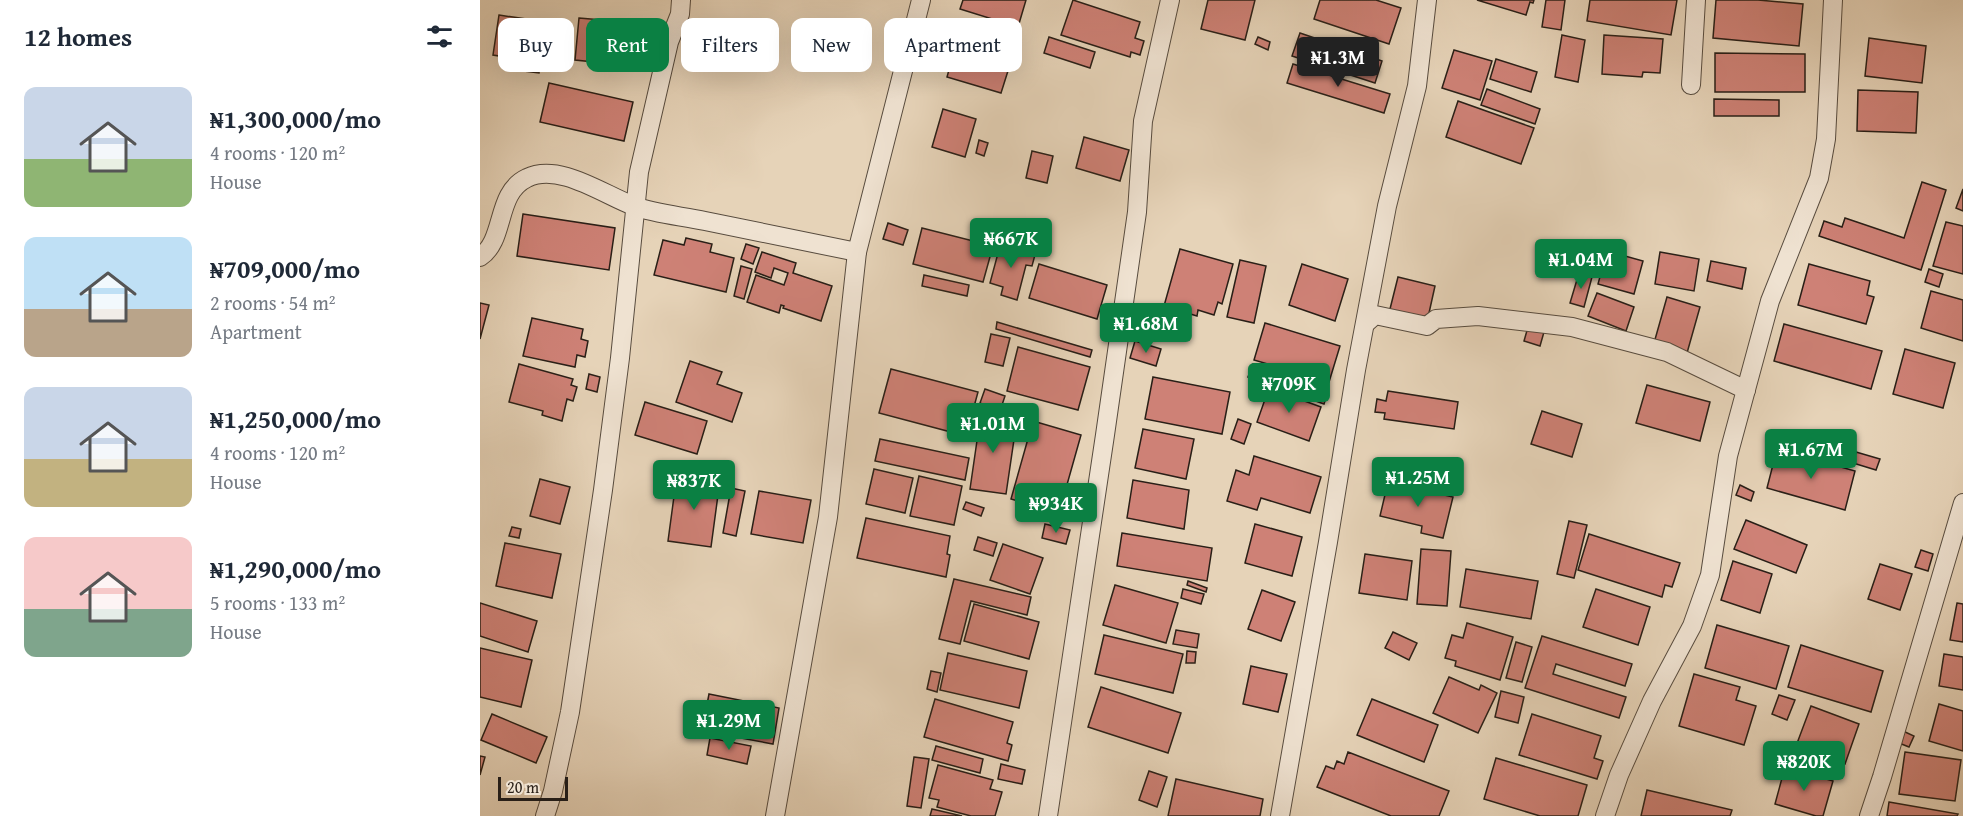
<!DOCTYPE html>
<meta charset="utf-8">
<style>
body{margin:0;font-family:"Gentium Book Plus",serif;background:#f2f2f3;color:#1f2937;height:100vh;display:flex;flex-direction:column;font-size:22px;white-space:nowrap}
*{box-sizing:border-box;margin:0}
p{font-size:20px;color:#747a83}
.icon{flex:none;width:33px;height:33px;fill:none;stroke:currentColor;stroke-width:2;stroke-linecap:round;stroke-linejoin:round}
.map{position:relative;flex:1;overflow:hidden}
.panel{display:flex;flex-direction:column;background:#fff;width:480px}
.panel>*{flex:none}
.guide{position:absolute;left:18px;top:18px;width:570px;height:54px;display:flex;gap:12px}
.scale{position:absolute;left:18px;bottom:15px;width:70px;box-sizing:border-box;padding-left:6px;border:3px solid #291f17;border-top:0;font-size:16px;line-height:21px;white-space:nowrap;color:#291f17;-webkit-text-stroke:4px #efe2d1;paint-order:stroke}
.price{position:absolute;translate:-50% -51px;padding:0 14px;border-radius:6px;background:#0b8043;color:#fff;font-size:20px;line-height:39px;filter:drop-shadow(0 2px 3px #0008)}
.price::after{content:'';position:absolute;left:50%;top:36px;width:18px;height:14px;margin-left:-9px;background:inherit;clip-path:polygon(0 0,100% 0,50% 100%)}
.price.selected{background:#222;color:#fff}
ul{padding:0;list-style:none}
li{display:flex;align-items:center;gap:18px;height:150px;padding:0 24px}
li span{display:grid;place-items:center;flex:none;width:168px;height:120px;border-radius:12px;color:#555}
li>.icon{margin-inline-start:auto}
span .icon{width:72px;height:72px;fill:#fffc;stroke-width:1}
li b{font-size:26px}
h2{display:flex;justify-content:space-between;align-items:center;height:72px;padding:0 24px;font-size:26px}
.tag{padding:0 21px;border-radius:12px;background:#fff;box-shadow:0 6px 24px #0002;font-size:21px;line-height:54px}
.tag.selected{background:#0b8043;color:#fff}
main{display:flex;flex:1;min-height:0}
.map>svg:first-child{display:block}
.building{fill:#ce8176;stroke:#291f17;stroke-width:1.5}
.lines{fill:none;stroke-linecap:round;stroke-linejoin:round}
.street-casing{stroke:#584c3f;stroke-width:20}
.street{stroke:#efe2d1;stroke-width:18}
</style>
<main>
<section class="panel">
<h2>12 homes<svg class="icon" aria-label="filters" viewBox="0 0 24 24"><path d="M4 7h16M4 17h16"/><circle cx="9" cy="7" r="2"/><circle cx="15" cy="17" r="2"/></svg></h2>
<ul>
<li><span style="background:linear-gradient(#c9d6e8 60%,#8fb573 0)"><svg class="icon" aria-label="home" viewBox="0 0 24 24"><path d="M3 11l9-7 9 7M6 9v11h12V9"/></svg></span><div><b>₦1,300,000/mo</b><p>4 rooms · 120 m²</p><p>House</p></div></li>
<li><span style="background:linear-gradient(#bfe0f5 60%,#b9a48a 0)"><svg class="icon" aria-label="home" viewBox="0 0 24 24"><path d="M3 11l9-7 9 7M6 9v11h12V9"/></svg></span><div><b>₦709,000/mo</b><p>2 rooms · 54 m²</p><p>Apartment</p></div></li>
<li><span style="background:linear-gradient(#c9d6e8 60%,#c2b280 0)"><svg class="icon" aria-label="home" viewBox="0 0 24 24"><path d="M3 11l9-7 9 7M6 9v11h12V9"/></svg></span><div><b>₦1,250,000/mo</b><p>4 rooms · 120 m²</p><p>House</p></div></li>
<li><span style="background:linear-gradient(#f6c9c9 60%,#7fa58c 0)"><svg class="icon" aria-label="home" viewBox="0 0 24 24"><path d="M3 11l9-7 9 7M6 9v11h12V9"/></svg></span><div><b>₦1,290,000/mo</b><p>5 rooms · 133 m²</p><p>House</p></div></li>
</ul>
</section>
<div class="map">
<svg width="1483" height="816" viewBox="0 0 1483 816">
<rect width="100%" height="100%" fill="#e6d3b8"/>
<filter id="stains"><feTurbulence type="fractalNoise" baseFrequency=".00333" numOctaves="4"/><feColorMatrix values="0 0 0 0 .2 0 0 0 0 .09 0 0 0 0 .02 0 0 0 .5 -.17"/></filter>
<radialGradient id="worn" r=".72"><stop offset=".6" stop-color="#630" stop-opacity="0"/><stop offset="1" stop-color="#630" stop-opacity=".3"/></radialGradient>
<g class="building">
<path d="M483,0H546L538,27L480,9Z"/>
<path d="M593,0L660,22L655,38L664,41L660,55L651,52L650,57L581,35Z"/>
<path d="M728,0H775L765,40L721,29Z"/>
<path d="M840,0H896L921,8L909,44L834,19Z"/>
<path d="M997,0H1054L1053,3L1050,2L1046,15Z"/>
<path d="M1066,0H1085L1081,30L1062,27Z"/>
<path d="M1110,0H1197L1191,35L1107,21Z"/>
<path d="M1236,0H1278L1323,4L1319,46L1233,38Z"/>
<path d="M19,15L66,22L59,73L44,71L45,60L13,55Z"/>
<path d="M99,18L157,23L153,66L95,60Z"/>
<path d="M820,33L902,61L895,83L812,56Z"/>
<path d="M1082,35L1105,40L1098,82L1075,77Z"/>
<path d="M1124,35L1183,39L1180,73L1163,72L1162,77L1122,74Z"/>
<path d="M569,37L615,52L610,68L564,53Z"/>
<path d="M778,37L790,42L788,50L775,44Z"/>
<path d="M478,38L533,55L521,93L467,77Z"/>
<path d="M1389,38L1446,46L1442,83L1385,76Z"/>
<path d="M974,50L1012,61L1000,100L962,88Z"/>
<path d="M1235,53L1325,54V92H1235Z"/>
<path d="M1016,59L1057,72L1051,92L1010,79Z"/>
<path d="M813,64L910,94L904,113L807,83Z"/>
<path d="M69,83L153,102L144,141L60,122Z"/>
<path d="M1007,89L1060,109L1055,124L1001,105Z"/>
<path d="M1378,90L1438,92L1436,133L1377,131Z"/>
<path d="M1234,99L1299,100V116H1234Z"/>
<path d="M978,101L1054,128L1041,164L966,137Z"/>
<path d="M463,109L496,119L485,157L452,147Z"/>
<path d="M604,137L649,150L640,181L596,168Z"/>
<path d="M499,140L508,143L504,156L496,153Z"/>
<path d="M552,151L573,156L567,183L546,178Z"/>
<path d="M1442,182L1466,190L1441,270L1339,236L1344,221L1362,227L1365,218L1424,238Z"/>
<path d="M1483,189V211L1476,208Z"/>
<path d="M43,214L135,228L129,270L37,256Z"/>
<path d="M1466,222L1483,226V274L1453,266Z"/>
<path d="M408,223L428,230L423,245L403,239Z"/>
<path d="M442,228L513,246L503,282L433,264Z"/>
<path d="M206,238L232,244L230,252L254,258L246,292L174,275L183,240L204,245Z"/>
<path d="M521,242L556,251L552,266L546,265L537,300L521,295L523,287L510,283Z"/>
<path d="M266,244L279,248L273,264L261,259Z"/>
<path d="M700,249L753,264L742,304L738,302L734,315L718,310L717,316L684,306Z"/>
<path d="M1127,251L1163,261L1154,294L1118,284Z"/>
<path d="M282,252L316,263L313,273L352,286L341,321L303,308L304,306L301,305L299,313L267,302L276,275L304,285L308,273L294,268L291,278L275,272Z"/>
<path d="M1180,252L1219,259L1214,291L1175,284Z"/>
<path d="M760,260L786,266L774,323L747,317Z"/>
<path d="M1231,261L1266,268L1262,289L1227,281Z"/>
<path d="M559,264L627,285L617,319L549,298Z"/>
<path d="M822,264L868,279L855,321L809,305Z"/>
<path d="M1329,264L1390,281L1387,295L1394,297L1386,324L1318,305Z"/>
<path d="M261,266L272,269L264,299L254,296Z"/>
<path d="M1449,269L1463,274L1459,287L1445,282Z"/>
<path d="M1099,273L1112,277L1104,307L1090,303Z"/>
<path d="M444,275L489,285L487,296L442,286Z"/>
<path d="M918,277L955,286L947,322L909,313Z"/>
<path d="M1451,291L1483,300V341L1441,328Z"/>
<path d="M1117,293L1154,307L1146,331L1108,316Z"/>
<path d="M1187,297L1220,307L1207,353L1174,343Z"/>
<path d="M0,303L9,305L0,339Z"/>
<path d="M52,318L103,329L101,339L108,341L105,357L97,355L95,367L43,356Z"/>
<path d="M517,322L612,350L610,357L516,329Z"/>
<path d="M785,323L860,346L849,382L774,360Z"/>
<path d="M1304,324L1402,351L1391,389L1294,361Z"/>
<path d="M1048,327L1064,332L1060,346L1044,341Z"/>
<path d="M511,334L530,338L523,366L505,362Z"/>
<path d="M655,341L681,349L676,366L650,358Z"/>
<path d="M538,347L610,367L598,410L527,391Z"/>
<path d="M1425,349L1475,363L1463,408L1413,394Z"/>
<path d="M210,361L242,372L237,384L262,393L252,422L196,402Z"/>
<path d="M39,364L93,379L91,385L97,387L93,401L87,399L82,421L62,415L63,411L29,402Z"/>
<path d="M773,364L848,391L844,404L768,377Z"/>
<path d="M411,369L498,392L486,436L399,413Z"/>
<path d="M109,374L120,377L117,392L106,389Z"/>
<path d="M673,377L750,392L742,434L665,419Z"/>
<path d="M1167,385L1230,402L1220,441L1156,423Z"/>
<path d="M789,388L841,407L829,441L777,422Z"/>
<path d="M505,389L525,396L520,411L500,403Z"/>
<path d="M908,391L978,402L974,429L904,419L905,413L895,412L897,399L906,401Z"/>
<path d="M165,402L227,421L217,454L155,435Z"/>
<path d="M1062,411L1102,424L1092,457L1051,444Z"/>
<path d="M501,413L537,419L526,494L490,489Z"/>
<path d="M758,419L771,424L764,444L751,439Z"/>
<path d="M553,421L601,435L579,513L531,499Z"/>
<path d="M663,429L714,439L706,479L655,468Z"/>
<path d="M400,439L489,458L485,480L395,461Z"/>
<path d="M1297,449L1375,471L1365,510L1287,488Z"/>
<path d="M1376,452L1400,459L1396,470L1373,463Z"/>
<path d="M774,456L841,477L830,513L781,498L777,510L747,501L756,470L769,475Z"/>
<path d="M394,469L433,478L425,513L386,504Z"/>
<path d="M197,474L240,480L231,547L188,541Z"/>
<path d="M439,476L482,486L474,525L430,516Z"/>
<path d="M60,479L90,487L80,524L50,516Z"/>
<path d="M653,480L709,490L704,529L647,518Z"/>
<path d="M908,482L973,497L963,538L941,533L942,526L900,516Z"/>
<path d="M1260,485L1274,492L1271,501L1256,495Z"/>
<path d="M251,488L265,491L256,536L243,533Z"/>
<path d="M279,491L331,500L323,543L271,534Z"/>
<path d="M486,502L504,508L501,516L483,509Z"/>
<path d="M386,518L470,536L467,554L470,555L466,577L377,558Z"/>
<path d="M1266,520L1327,545L1316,573L1254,549Z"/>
<path d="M1089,521L1107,525L1094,578L1077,574Z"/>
<path d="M565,524L590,530L586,544L562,538Z"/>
<path d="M775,524L822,537L812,576L765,563Z"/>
<path d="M32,527L41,529L39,538L29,536Z"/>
<path d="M642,533L732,548L727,581L637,566Z"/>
<path d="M1109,534L1200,563L1192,587L1185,585L1182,597L1098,570Z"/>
<path d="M498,537L517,543L513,556L494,550Z"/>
<path d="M25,543L81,554L72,598L16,586Z"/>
<path d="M523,544L563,558L550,594L510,580Z"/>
<path d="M941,549L971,551L967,606L937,604Z"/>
<path d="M1441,550L1453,554L1448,571L1435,567Z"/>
<path d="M885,554L932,561L927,600L879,593Z"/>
<path d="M1253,561L1292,574L1280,613L1241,600Z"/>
<path d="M1400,564L1432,574L1420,610L1388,599Z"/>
<path d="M986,569L1058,581L1051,619L980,607Z"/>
<path d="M474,579L551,597L547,615L491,601L480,644L459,639Z"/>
<path d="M708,581L727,588L726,592L707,585Z"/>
<path d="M635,585L698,603L686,643L623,625Z"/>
<path d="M703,589L724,594L721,604L701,598Z"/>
<path d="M1116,589L1170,607L1158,645L1103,627Z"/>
<path d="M782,590L815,602L801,641L768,629Z"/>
<path d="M0,603L57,621L48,652L0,636Z"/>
<path d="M1477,603L1483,604V642L1470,640Z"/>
<path d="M494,604L559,622L549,659L484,641Z"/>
<path d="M987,623L1033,637L1020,680L975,666L976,661L965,658L972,635L983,638Z"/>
<path d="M1237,625L1309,646L1296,689L1225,668Z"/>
<path d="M696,630L719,634L717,648L693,644Z"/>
<path d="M913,632L937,643L929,660L905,648Z"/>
<path d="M624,635L703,654L693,693L615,674Z"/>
<path d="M1062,636L1152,664L1145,686L1076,664L1073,674L1146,697L1139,718L1045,688Z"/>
<path d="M1036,642L1052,647L1042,682L1026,678Z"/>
<path d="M1321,645L1403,671L1391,712L1308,687Z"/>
<path d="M0,648L52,660L41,707L0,697Z"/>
<path d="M707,651L716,652L715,663H706Z"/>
<path d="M468,653L547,671L539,708L460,690Z"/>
<path d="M1464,654L1483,657V690L1459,686Z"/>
<path d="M771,666L807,674L798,712L763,704Z"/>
<path d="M451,671L461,673L457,692L447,689Z"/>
<path d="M1214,674L1260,687L1256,700L1276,706L1264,745L1199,726Z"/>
<path d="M969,677L999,690L1001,685L1017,693L998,733L953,713Z"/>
<path d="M621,687L701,713L688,753L608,727Z"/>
<path d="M1021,691L1044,697L1038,723L1015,717Z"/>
<path d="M229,694L299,708L293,744L222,731Z"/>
<path d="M1299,695L1315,700L1307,720L1292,714Z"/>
<path d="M455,699L533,722L527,743L532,745L528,761L444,737Z"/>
<path d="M892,699L958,725L944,762L877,735Z"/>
<path d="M1459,704L1483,711V751L1449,741Z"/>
<path d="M1331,706L1379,724L1365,764L1316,746Z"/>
<path d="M12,714L67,737L56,763L1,740Z"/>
<path d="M1052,714L1121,736L1114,758L1123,761L1117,779L1039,755Z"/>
<path d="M1423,731L1434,736L1429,747L1419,743Z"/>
<path d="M230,738L271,746L267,764L227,755Z"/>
<path d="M456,746L503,759L500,773L452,760Z"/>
<path d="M868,752L969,791L959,816H911L837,787L846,766L854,769L857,761L864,764Z"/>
<path d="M1425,752L1481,760L1475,801L1419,794Z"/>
<path d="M0,756L5,757L0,775Z"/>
<path d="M434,757L449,759L441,808L427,806Z"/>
<path d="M1016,758L1107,785L1098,816H1060L1004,799Z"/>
<path d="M521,764L545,770L542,784L518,779Z"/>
<path d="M458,765L513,780L510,789L522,792L515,816H491L457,807L459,800L449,798Z"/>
<path d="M1305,767L1353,781L1343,816H1336L1295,804Z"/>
<path d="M669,771L687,777L677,807L659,800Z"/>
<path d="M696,779L783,799L780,816H688Z"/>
<path d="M1167,790L1252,810L1250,816H1161Z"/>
<path d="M1409,802L1478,814L1477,816H1407Z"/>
<path d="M452,809L482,816H450Z"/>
</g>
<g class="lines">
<g class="street-casing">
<g id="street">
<path d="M1211,85L1216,0"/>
<path d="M0,257C26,240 15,193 47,178C79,162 124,195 154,206C176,214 202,216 225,221C276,231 326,242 377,252"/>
<path d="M886,323L895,315L947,326L956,319L998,316L1092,327L1187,352L1266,390"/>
<path d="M65,816L73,791L90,712L123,490L140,358L159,172L189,42L200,14L201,0"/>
<path d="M295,816L348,517L377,252L441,0"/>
<path d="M568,816L625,435L657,212L663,121L690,0"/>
<path d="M800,816L848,542L876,370L907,206L937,86L947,0"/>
<path d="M1125,816L1139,775L1172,701L1212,626L1230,575L1248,456L1290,301L1339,178L1346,139L1353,0"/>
<path d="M1389,816L1402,777L1483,503"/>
</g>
</g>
<use href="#street" class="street"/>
</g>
<rect width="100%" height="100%" filter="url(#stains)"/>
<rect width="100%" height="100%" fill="url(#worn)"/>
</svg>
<div class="scale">20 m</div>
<b class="price selected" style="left:858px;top:88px">₦1.3M</b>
<b class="price" style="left:531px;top:269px">₦667K</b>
<b class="price" style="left:1101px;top:290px">₦1.04M</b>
<b class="price" style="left:666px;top:354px">₦1.68M</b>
<b class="price" style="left:809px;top:414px">₦709K</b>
<b class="price" style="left:513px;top:454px">₦1.01M</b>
<b class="price" style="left:1331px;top:480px">₦1.67M</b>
<b class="price" style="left:938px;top:508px">₦1.25M</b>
<b class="price" style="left:214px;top:511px">₦837K</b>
<b class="price" style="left:576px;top:534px">₦934K</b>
<b class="price" style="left:249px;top:751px">₦1.29M</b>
<b class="price" style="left:1324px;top:792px">₦820K</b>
<div class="guide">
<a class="tag">Buy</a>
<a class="tag selected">Rent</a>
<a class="tag">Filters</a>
<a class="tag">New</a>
<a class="tag">Apartment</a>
</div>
</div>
</main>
